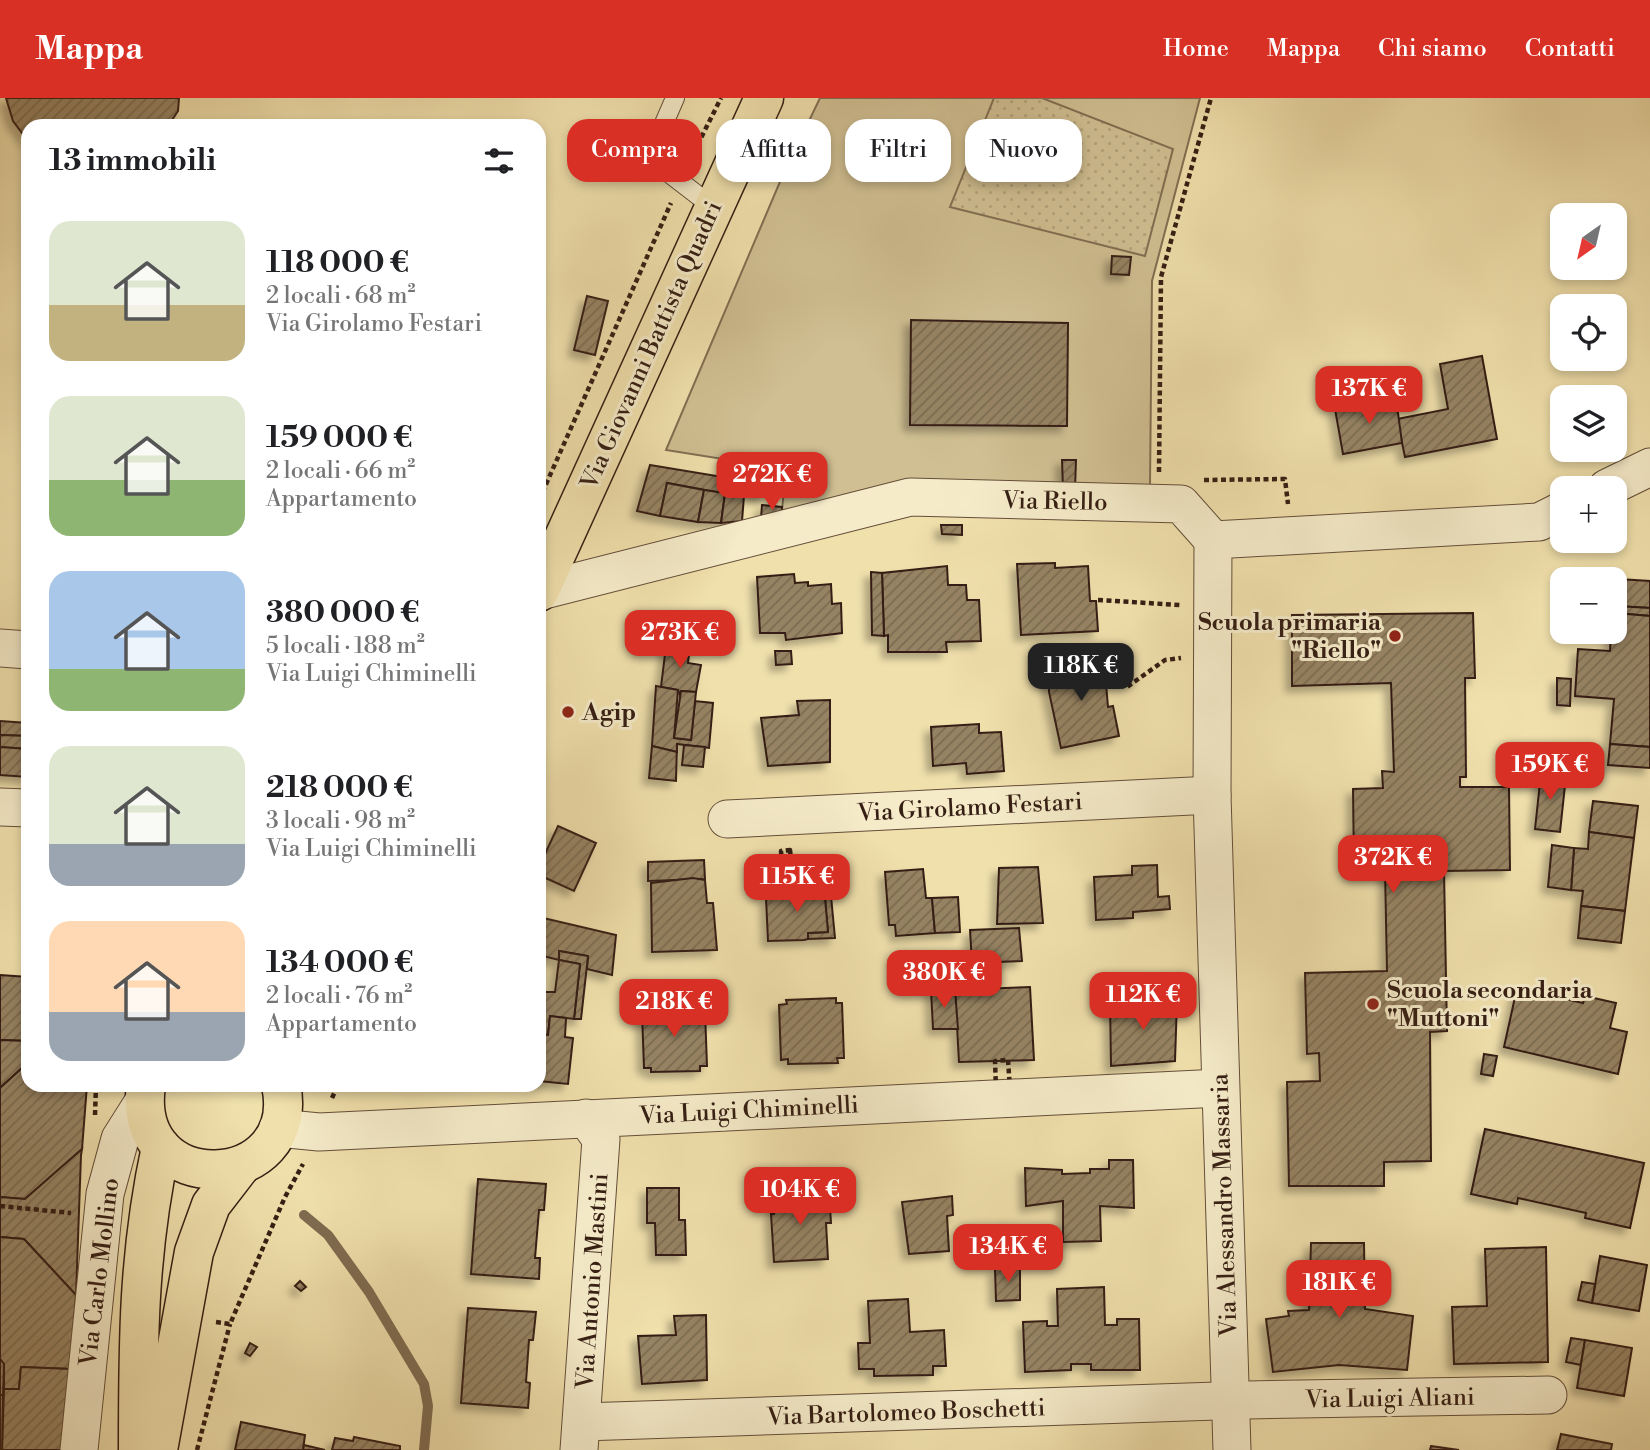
<!DOCTYPE html>
<html lang="it">
<meta charset="utf-8">
<style>
body{margin:0;font-family:"Libre Bodoni",serif;background:#f6f6f6;color:#202124;height:100vh;display:flex;flex-direction:column;font-size:26px;white-space:nowrap}
*{box-sizing:border-box;margin:0}
p{font-size:23px;color:#757577}
.icon{flex:none;width:38px;height:38px;fill:none;stroke:currentColor;stroke-width:2;stroke-linecap:round;stroke-linejoin:round}
.map{position:relative;flex:1;overflow:hidden}
.panel{position:absolute;left:21px;top:21px;width:525px;height:973px;display:flex;flex-direction:column;background:#fff;border-radius:21px;box-shadow:0 4px 10px #0003}
.panel>*{flex:none}
.hud{position:absolute;left:567px;top:21px;width:665px;height:63px;display:flex;gap:14px}
.needle{width:46px;rotate:214deg}
.controls{position:absolute;left:1550px;top:105px;display:grid;gap:14px}
.controls a{display:grid;place-items:center;width:77px;height:77px;border-radius:14px;background:#fff;box-shadow:0 4px 10px #0003;font-size:35px}
.price{position:absolute;translate:-50% -60px;padding:0 16px;border-radius:14px;background:#d93025;color:#fff;font-size:23px;line-height:46px;filter:drop-shadow(0 2px 4px #0008)}
.price::after{content:'';position:absolute;left:50%;top:42px;width:21px;height:16px;margin-left:-10px;background:inherit;clip-path:polygon(0 0,100% 0,50% 100%)}
.price.active{background:#222;color:#fff}
ul{padding:0;list-style:none}
li{display:flex;align-items:center;gap:21px;height:175px;padding:0 28px}
li span{display:grid;place-items:center;flex:none;width:196px;height:140px;border-radius:21px;color:#555}
li>.icon{margin-inline-start:auto}
span .icon{width:84px;height:84px;fill:#fffc;stroke-width:1}
li b{font-size:30px}
h2{display:flex;justify-content:space-between;align-items:center;height:84px;padding:0 28px;font-size:30px}
.tag{padding:0 24px;border-radius:21px;background:#fff;box-shadow:0 4px 10px #0003;font-size:24px;line-height:63px}
.tag.active{background:#d93025;color:#fff}
header{display:flex;align-items:center;gap:42px;box-sizing:border-box;height:98px;padding:0 35px;background:#d93025;color:#fff}
header strong{font-size:33px}
nav{display:flex;gap:38px;margin-inline-start:auto;font-size:24px}
.map>svg:first-child{display:block}
.green{fill:#d0bf92;stroke:#826e52;stroke-width:2}
.park{fill:url(#park-dots);stroke:#826e52;stroke-width:2}
.lines{fill:none;stroke-linecap:round;stroke-linejoin:round}
.stream{stroke:#7f6b50;stroke-width:10}
.building{fill:url(#building-hatch);stroke:#351e13;stroke-width:2;filter:url(#shadow)}
.service-casing{stroke:#644e39;stroke-width:20}
.minor-casing{stroke:#644e39;stroke-width:39}
.primary-casing{stroke:#351e13;stroke-width:41}
.path{stroke:#351e13;stroke-width:4.5;stroke-dasharray:5 3.5;stroke-linecap:butt}
.service{stroke:#f5ebc9;stroke-width:18}
.minor{stroke:#f5ebc9;stroke-width:37}
.primary{stroke:#f0e0ac;stroke-width:38}
.poi-dot{fill:#8f2418;stroke:#f5ebc9;stroke-width:2.5}
.labels{text-anchor:middle;stroke-width:6;stroke-linejoin:round;paint-order:stroke}
.street-label{font-size:24px;fill:#351e13;stroke:#f5ebc9}
.poi-label{font-size:24px;font-weight:bold;fill:#351e13;stroke:#f5ebc9;text-anchor:start}
</style>
<header>
<strong>Mappa</strong>
<nav><a>Home</a><a>Mappa</a><a>Chi siamo</a><a>Contatti</a></nav>
</header>
<div class="map">
<svg width="1650" height="1352" viewBox="0 0 1650 1352">
<defs>
<pattern id="park-dots" width="8" height="8" patternUnits="userSpaceOnUse" patternTransform="scale(1.75)"><rect width="8" height="8" fill="#d0bf92"/><path d="M2 2h.1M6 6h.1" fill="none" stroke="#b3a47d" stroke-width="1.8" stroke-linecap="round"/></pattern>
<pattern id="building-hatch" width="6" height="6" patternUnits="userSpaceOnUse" patternTransform="scale(1.75)"><rect width="6" height="6" fill="#968363"/><path d="M-1 1l2-2M0 6l6-6M5 7l2-2" fill="none" stroke="#7b6b50"/></pattern>
<filter id="shadow"><feDropShadow dx="-6" dy="6" stdDeviation="3.5" flood-color="#0004"/></filter>
</defs>
<rect width="100%" height="100%" fill="#f0e0ac"/>
<filter id="stains"><feTurbulence type="fractalNoise" baseFrequency=".00286" numOctaves="4"/><feColorMatrix values="0 0 0 0 .2 0 0 0 0 .09 0 0 0 0 .02 0 0 0 .5 -.17"/></filter>
<radialGradient id="worn" r=".72"><stop offset=".6" stop-color="#630" stop-opacity="0"/><stop offset="1" stop-color="#630" stop-opacity=".3"/></radialGradient>
<path class="green" d="M820,0H1200L1152,183L1150,388L781,422L786,371L666,352L782,79Z"/>
<path class="park" d="M994,0H1042L1173,51L1145,158L950,109Z"/>
<g class="lines">
<path class="stream" d="M304,1117L328,1137L369,1194L424,1286L428,1308L424,1352"/>
</g>
<g class="building">
<path d="M6,0H179L178,13L168,28H28V43L13,23Z"/>
<path d="M1112,158L1131,159L1129,177L1111,176Z"/>
<path d="M587,198L608,203L595,257L574,252Z"/>
<path d="M911,222L1068,225L1067,328L910,327Z"/>
<path d="M1482,258L1497,341L1405,359L1397,321L1448,311L1440,266Z"/>
<path d="M1396,300L1402,345L1343,356L1335,311Z"/>
<path d="M1062,362H1076L1075,391H1063Z"/>
<path d="M650,367L729,380L727,396L667,385L660,418L637,413Z"/>
<path d="M753,384L766,385L765,399L751,397Z"/>
<path d="M667,385L704,392L698,424L660,418Z"/>
<path d="M704,392L725,395L721,425L698,424Z"/>
<path d="M725,396L744,398L742,423L721,425Z"/>
<path d="M762,407L782,409L781,422L761,420Z"/>
<path d="M941,427H962V437L942,436Z"/>
<path d="M1055,465V470L1088,468L1090,503H1096L1098,533L1021,537L1017,466Z"/>
<path d="M947,468L948,487H966L967,502H979L981,543L946,544L947,554H888V537L884,538L882,475Z"/>
<path d="M871,474L882,475L884,538L872,537Z"/>
<path d="M794,476L795,485L808,484V488L831,486L832,506L841,505L842,535L786,542L785,535H760L757,479Z"/>
<path d="M1618,481L1650,483V510L1616,508Z"/>
<path d="M1616,508L1650,510V518L1615,515Z"/>
<path d="M1473,515L1475,580H1465L1466,679H1460V689H1509L1510,772L1444,773L1447,933L1430,934L1431,1063L1384,1064V1088H1289L1287,984L1320,983L1319,955L1307,956L1305,875L1387,873L1385,772L1354,774L1353,691L1383,690L1382,673L1394,674L1391,585L1292,588V517Z"/>
<path d="M1615,515L1650,518V649L1610,646L1614,601L1575,598L1578,551L1610,553L1611,534H1615Z"/>
<path d="M675,545L690,547L688,565L701,567L696,594L681,593L680,597L678,592L661,589L666,548L675,549Z"/>
<path d="M775,553H791L792,566L776,567Z"/>
<path d="M1104,562L1108,609L1113,608L1119,638L1061,650L1049,594L1048,566Z"/>
<path d="M1557,580L1571,581L1570,608L1557,607Z"/>
<path d="M656,588L678,592L674,640L691,642L695,603L713,605L709,650L677,646V654L652,648Z"/>
<path d="M681,593L696,594L691,642L674,640Z"/>
<path d="M830,602V664L768,668L761,620L799,617L797,603Z"/>
<path d="M0,623L28,625V638L0,637Z"/>
<path d="M979,626V635L1001,634L1004,673L967,676L966,665L933,668L931,629Z"/>
<path d="M0,637L28,638V651L0,649Z"/>
<path d="M677,646L676,683L649,680L652,648L677,654Z"/>
<path d="M1610,646L1650,649V670L1608,667Z"/>
<path d="M684,647L705,649L703,669L682,667Z"/>
<path d="M0,649L28,651V679L0,677Z"/>
<path d="M1541,675L1566,678L1560,734L1535,731Z"/>
<path d="M1593,703L1638,708L1634,740L1589,734Z"/>
<path d="M558,728L596,745L574,793L539,777V769Z"/>
<path d="M1589,734L1634,740L1625,813L1581,808L1583,793L1571,792L1574,750L1588,751Z"/>
<path d="M1552,747L1574,750L1571,792L1548,789Z"/>
<path d="M704,762L705,781L648,783V764Z"/>
<path d="M1157,767L1158,799L1169,798L1170,811L1133,814V820L1096,822L1094,779L1132,777V768Z"/>
<path d="M1038,769L1043,825L997,826L999,770Z"/>
<path d="M923,771L926,800H932L935,835L896,838L895,827H889L885,774Z"/>
<path d="M829,777L835,840L808,841V835L828,834L824,789L784,790L783,779Z"/>
<path d="M693,780L705,782L707,805H713L717,852L652,854L651,785Z"/>
<path d="M824,789L828,834L808,835V841L804,842L768,843L766,800H785L784,790Z"/>
<path d="M958,799L960,834L935,835L932,800Z"/>
<path d="M1581,808L1625,813L1621,845L1578,840Z"/>
<path d="M539,819L616,837L612,877L587,871L588,858L559,853V862L539,857Z"/>
<path d="M1019,830L1022,863L972,865L970,832Z"/>
<path d="M559,853L588,858L581,921H574L580,866L559,862Z"/>
<path d="M559,862L580,866L574,921L550,918L548,937L539,936V909H544L545,894H555Z"/>
<path d="M0,877L28,879V943L0,942Z"/>
<path d="M1030,889L1034,962L959,964L955,892Z"/>
<path d="M1517,890L1583,905L1585,898L1616,905L1610,930L1627,934L1618,976L1504,949Z"/>
<path d="M931,892H955L958,931H933Z"/>
<path d="M836,900V905H842L844,960H837L838,965L788,966V961L781,962L779,907L787,906L786,902Z"/>
<path d="M1177,902L1175,963L1111,968L1110,903Z"/>
<path d="M698,909L699,913H705L707,968H700V973L651,974V970H644L642,915L649,914V910Z"/>
<path d="M550,918L566,920L565,939L573,940L568,986L539,983V936L548,937Z"/>
<path d="M0,942L28,943V977L22,970L0,990Z"/>
<path d="M1484,956L1497,958L1493,978L1481,976Z"/>
<path d="M22,970L28,977V987H87L82,1051L25,1101L0,1099V990Z"/>
<path d="M1485,1031L1644,1065L1630,1130L1585,1120L1586,1115L1518,1100L1517,1106L1471,1096Z"/>
<path d="M82,1051L81,1057L76,1197L24,1141L0,1139V1099L25,1101Z"/>
<path d="M1109,1062H1133L1134,1110L1100,1108L1101,1143L1063,1144V1103L1026,1108L1025,1070L1062,1072V1076L1090,1075V1071H1109Z"/>
<path d="M478,1081L546,1086L544,1112H539L535,1160H540L539,1181L471,1176Z"/>
<path d="M647,1090H679V1122H685L686,1157H656L655,1125H647Z"/>
<path d="M823,1095L824,1108L830,1109L831,1125H826L828,1161L774,1164L771,1116H774V1096Z"/>
<path d="M952,1098L953,1117L947,1118L949,1153L909,1156L902,1104Z"/>
<path d="M0,1139L24,1141L76,1197L71,1271L21,1269L19,1291H4V1266L0,1261Z"/>
<path d="M1311,1145H1364L1365,1211L1413,1218L1407,1272L1339,1267L1273,1274L1266,1221L1289,1218L1288,1213L1309,1212Z"/>
<path d="M1546,1149L1548,1264L1454,1266L1452,1209L1487,1208L1485,1151Z"/>
<path d="M1600,1158L1647,1167L1639,1213L1592,1205Z"/>
<path d="M1020,1170V1202L996,1203L995,1171Z"/>
<path d="M300,1183L306,1189L301,1193L295,1188Z"/>
<path d="M1582,1184L1595,1186L1592,1205L1578,1202Z"/>
<path d="M1104,1189L1105,1227H1117V1221H1139L1140,1272H1091V1266H1071V1272L1025,1274L1023,1224L1047,1223V1228H1058L1057,1191Z"/>
<path d="M908,1201L910,1234L944,1232L946,1268H933V1277L874,1278V1271H859L858,1245H870L868,1203Z"/>
<path d="M468,1210L536,1214L533,1242H529L526,1284L530,1285L528,1310L461,1305Z"/>
<path d="M706,1217L707,1282L642,1286L638,1238L676,1237L674,1218Z"/>
<path d="M1571,1240L1585,1242L1581,1267L1566,1264Z"/>
<path d="M1585,1242L1632,1250L1624,1298L1577,1290Z"/>
<path d="M250,1245L257,1249L250,1258L245,1255Z"/>
<path d="M0,1261L4,1266L3,1297H0Z"/>
<path d="M21,1269L71,1271L67,1352H2L4,1291H19Z"/>
<path d="M0,1297H3L2,1352H0Z"/>
<path d="M241,1324L305,1337L303,1352H235Z"/>
<path d="M1561,1336L1612,1346L1611,1352H1557Z"/>
<path d="M354,1339L400,1348V1352H332L335,1340L353,1343Z"/>
<path d="M304,1347L325,1352H303Z"/>
<path d="M1431,1348L1459,1352H1430Z"/>
</g>
<g class="lines">
<g class="service-casing">
<path id="service" d="M675,0L652,53V62L713,109"/>
</g>
<g class="minor-casing">
<g id="minor">
<path d="M1607,390L1650,369"/>
<path d="M1213,442L1212,697L1232,1352"/>
<path d="M540,493L910,399L1181,406L1213,442L1539,424L1563,412"/>
<path d="M0,550L28,552"/>
<path d="M0,709L28,710"/>
<path d="M727,721L1212,697"/>
<path d="M278,1030L319,1034L1220,990"/>
<path d="M582,1324L1247,1302L1548,1297"/>
<path d="M79,1352L105,1096L120,1041L144,1003"/>
<path d="M579,1352L601,1041L586,1020"/>
</g>
</g>
<g class="primary-casing">
<g id="primary">
<path d="M539,494L764,0"/>
<path d="M146,987C129,1104 304,1095 281,987"/>
<path d="M138,1352C138,1245 138,1155 161,1049"/>
<path d="M158,1352L194,1154L211,1107L241,1068"/>
</g>
</g>
<g class="path">
<path d="M690,62L721,0"/>
<path d="M1159,374L1161,179L1211,0"/>
<path d="M1204,382L1285,381L1288,406"/>
<path d="M539,402L671,105"/>
<path d="M1098,502L1180,507"/>
<path d="M1111,586L1127,589L1165,562L1181,560"/>
<path d="M790,752L793,779H783L781,753Z"/>
<path d="M1008,962L1010,991H996L995,963Z"/>
<path d="M332,1000L338,987"/>
<path d="M95,1017L96,987"/>
<path d="M0,1108L71,1115"/>
<path d="M216,1224L230,1226L285,1099L303,1066"/>
<path d="M197,1352L230,1226"/>
</g>
<use href="#service" class="service"/>
<use href="#minor" class="minor"/>
<use href="#primary" class="primary"/>
</g>
<g class="poi-dot">
<circle cx="1395" cy="538" r="7"/>
<circle cx="568" cy="614" r="7"/>
<circle cx="1373" cy="906" r="7"/>
</g>
<g class="labels">
<g class="street-label">
<text transform="translate(651 247) rotate(-66)" y="8">Via Giovanni Battista Quadri</text>
<text transform="translate(1055 403) rotate(1)" y="8">Via Riello</text>
<text transform="translate(970 709) rotate(-3)" y="8">Via Girolamo Festari</text>
<text transform="translate(749 1012) rotate(-3)" y="8">Via Luigi Chiminelli</text>
<text transform="translate(1224 1107) rotate(-92)" y="8">Via Alessandro Massaria</text>
<text transform="translate(99 1174) rotate(-83)" y="8">Via Carlo Mollino</text>
<text transform="translate(592 1183) rotate(-86)" y="8">Via Antonio Mastini</text>
<text transform="translate(1390 1300) rotate(-1)" y="8">Via Luigi Aliani</text>
<text transform="translate(906 1314) rotate(-2)" y="8">Via Bartolomeo Boschetti</text>
</g>
<g class="poi-label">
<text x="1381" y="532" text-anchor="end">Scuola primaria<tspan x="1381" dy="28">"Riello"</tspan></text>
<text x="582" y="622">Agip</text>
<text x="1387" y="900">Scuola secondaria<tspan x="1387" dy="28">"Muttoni"</tspan></text>
</g>
</g>
<rect width="100%" height="100%" filter="url(#stains)"/>
<rect width="100%" height="100%" fill="url(#worn)"/>
</svg>
<div class="controls">
<a><svg class="needle" viewBox="-14 -14 28 28"><path d="M0-13l5 13h-10z" fill="#e53935"/><path d="M0 13l5-13h-10z" fill="#757577"/></svg></a>
<a><svg class="icon" aria-label="locate" viewBox="0 0 24 24"><circle cx="12" cy="12" r="6"/><path d="M12 2v4M12 18v4M2 12h4M18 12h4"/></svg></a>
<a><svg class="icon" aria-label="layers" viewBox="0 0 24 24"><path d="M12 4l9 5-9 5-9-5zM3 14l9 5 9-5"/></svg></a>
<a>+</a>
<a>−</a>
</div>
<b class="price" style="left:1369px;top:328px">137K €</b>
<b class="price" style="left:772px;top:414px">272K €</b>
<b class="price" style="left:680px;top:572px">273K €</b>
<b class="price active" style="left:1081px;top:605px">118K €</b>
<b class="price" style="left:1550px;top:704px">159K €</b>
<b class="price" style="left:1393px;top:797px">372K €</b>
<b class="price" style="left:797px;top:816px">115K €</b>
<b class="price" style="left:944px;top:912px">380K €</b>
<b class="price" style="left:1143px;top:934px">112K €</b>
<b class="price" style="left:674px;top:941px">218K €</b>
<b class="price" style="left:800px;top:1129px">104K €</b>
<b class="price" style="left:1008px;top:1186px">134K €</b>
<b class="price" style="left:1339px;top:1222px">181K €</b>
<div class="hud">
<a class="tag active">Compra</a>
<a class="tag">Affitta</a>
<a class="tag">Filtri</a>
<a class="tag">Nuovo</a>
</div>
<section class="panel">
<h2>13 immobili<svg class="icon" aria-label="filters" viewBox="0 0 24 24"><path d="M4 7h16M4 17h16"/><circle cx="9" cy="7" r="2"/><circle cx="15" cy="17" r="2"/></svg></h2>
<ul>
<li><span style="background:linear-gradient(#dfe7d0 60%,#c2b280 0)"><svg class="icon" aria-label="home" viewBox="0 0 24 24"><path d="M3 11l9-7 9 7M6 9v11h12V9"/></svg></span><div><b>118 000 €</b><p>2 locali · 68 m²</p><p>Via Girolamo Festari</p></div></li>
<li><span style="background:linear-gradient(#dfe7d0 60%,#8fb573 0)"><svg class="icon" aria-label="home" viewBox="0 0 24 24"><path d="M3 11l9-7 9 7M6 9v11h12V9"/></svg></span><div><b>159 000 €</b><p>2 locali · 66 m²</p><p>Appartamento</p></div></li>
<li><span style="background:linear-gradient(#a9c7e8 70%,#8fb573 0)"><svg class="icon" aria-label="home" viewBox="0 0 24 24"><path d="M3 11l9-7 9 7M6 9v11h12V9"/></svg></span><div><b>380 000 €</b><p>5 locali · 188 m²</p><p>Via Luigi Chiminelli</p></div></li>
<li><span style="background:linear-gradient(#dfe7d0 70%,#9aa5b1 0)"><svg class="icon" aria-label="home" viewBox="0 0 24 24"><path d="M3 11l9-7 9 7M6 9v11h12V9"/></svg></span><div><b>218 000 €</b><p>3 locali · 98 m²</p><p>Via Luigi Chiminelli</p></div></li>
<li><span style="background:linear-gradient(#ffd9b3 65%,#9aa5b1 0)"><svg class="icon" aria-label="home" viewBox="0 0 24 24"><path d="M3 11l9-7 9 7M6 9v11h12V9"/></svg></span><div><b>134 000 €</b><p>2 locali · 76 m²</p><p>Appartamento</p></div></li>
</ul>
</section>
</div>
